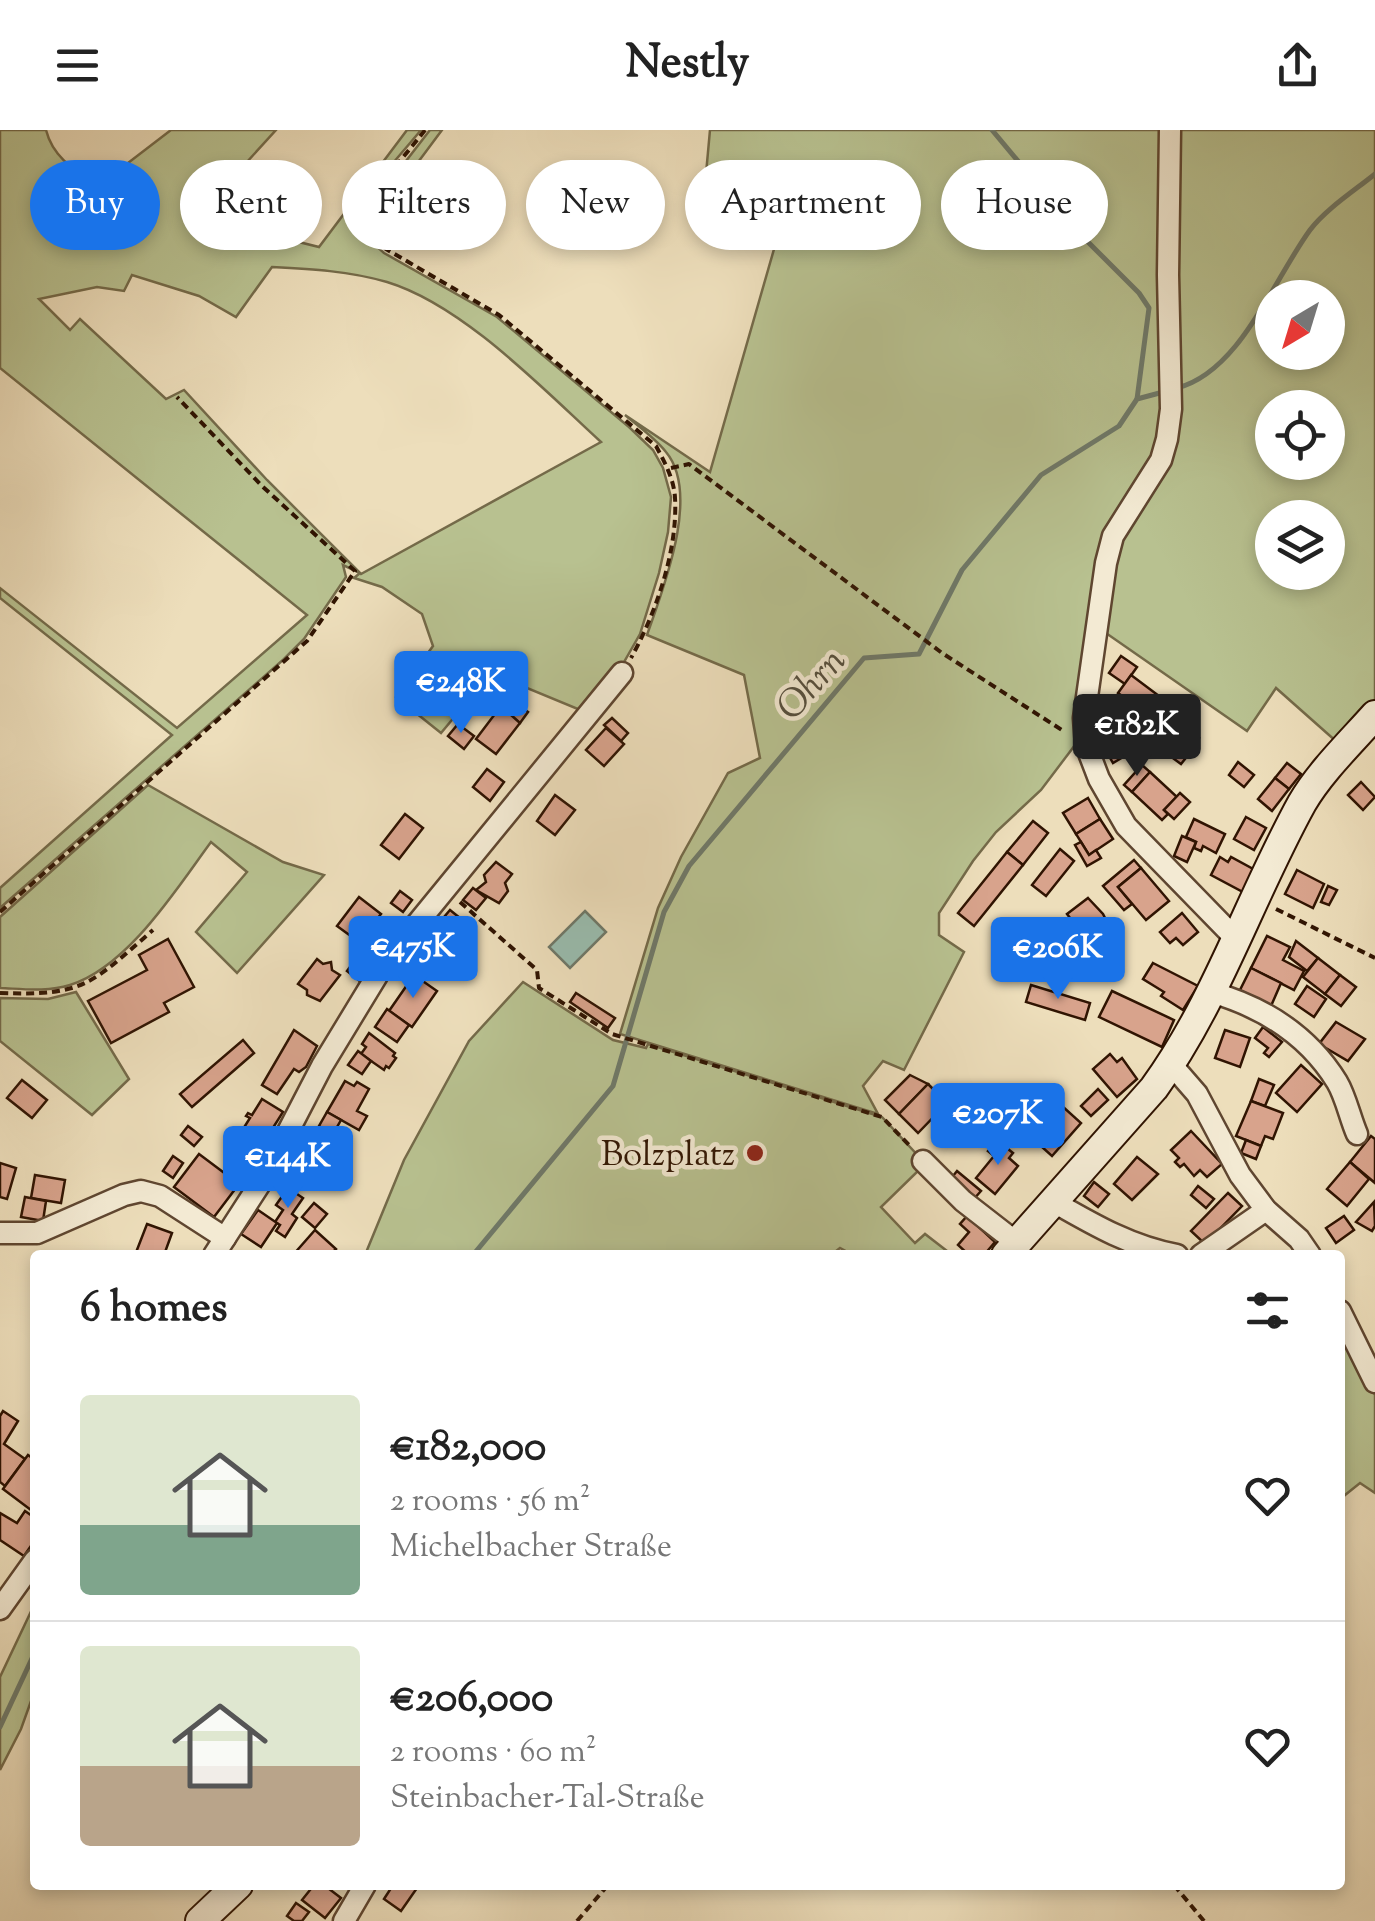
<!DOCTYPE html>
<meta charset="utf-8">
<style>
body{margin:0;font-family:"Sorts Mill Goudy",serif;background:#f2f2f2;color:#222;height:100vh;display:flex;flex-direction:column;font-size:38px;white-space:nowrap}
*{box-sizing:border-box;margin:0}
p{font-size:32px;color:#767676}
.icon{flex:none;width:55px;height:55px;fill:none;stroke:currentColor;stroke-width:2;stroke-linecap:round;stroke-linejoin:round}
.map{position:relative;flex:1;overflow:hidden}
.panel{position:absolute;left:30px;top:1120px;width:1315px;height:640px;display:flex;flex-direction:column;background:#fff;border-radius:10px;box-shadow:0 5px 15px #0003}
.panel>*{flex:none}
.guide{position:absolute;left:30px;top:30px;width:1315px;height:90px;display:flex;gap:20px}
.needle{width:65px;rotate:218deg}
.buttons{position:absolute;left:1255px;top:150px;display:grid;gap:20px}
.buttons a{display:grid;place-items:center;width:90px;height:90px;border-radius:50%;background:#fff;box-shadow:0 5px 15px #0003;font-size:50px}
.price{position:absolute;translate:-50% -85px;padding:0 22px;border-radius:10px;background:#1a73e8;color:#fff;font-size:32px;line-height:65px;filter:drop-shadow(0 2px 5px #0008)}
.price::after{content:'';position:absolute;left:50%;top:60px;width:30px;height:22px;margin-left:-15px;background:inherit;clip-path:polygon(0 0,100% 0,50% 100%)}
.price.active{background:#222;color:#fff}
ul{padding:0;list-style:none}
li{display:flex;align-items:center;gap:30px;height:250px;padding:0 50px}
li+li{border-top:2px solid #e0e0e0}
li span{display:grid;place-items:center;flex:none;width:280px;height:200px;border-radius:10px;color:#555}
li>.icon{margin-inline-start:auto}
span .icon{width:120px;height:120px;fill:#fffc;stroke-width:1}
li b{font-size:42px}
h2{display:flex;justify-content:space-between;align-items:center;height:120px;padding:0 50px;font-size:42px}
.tag{padding:0 35px;border-radius:45px;background:#fff;box-shadow:0 5px 15px #0003;font-size:35px;line-height:90px}
.tag.active{background:#1a73e8;color:#fff}
header{display:flex;justify-content:space-between;align-items:center;height:130px;padding:0 50px;background:#fff;font-size:45px;font-weight:700}
.map>svg:first-child{display:block}
.green{fill:#b8c190;stroke:#746a49;stroke-width:2.5;fill-rule:evenodd}
.water{fill:#99bcae;stroke:#6f7969;stroke-width:2.5}
.lines{fill:none;stroke-linecap:round;stroke-linejoin:round}
.stream{stroke:#6f7969;stroke-width:5}
.building{fill:#d8a38c;stroke:#301402;stroke-width:2.5}
.minor-casing{stroke:#5f4630;stroke-width:25}
.secondary-casing{stroke:#301402;stroke-width:32}
.path{stroke:#301402;stroke-width:4;stroke-dasharray:8 5;stroke-linecap:butt}
.minor{stroke:#f3ead3;stroke-width:20}
.secondary{stroke:#f3ead3;stroke-width:28}
.poi-dot{fill:#8f2418;stroke:#f3ead3;stroke-width:4}
.labels{text-anchor:middle;stroke-width:9;stroke-linejoin:round;paint-order:stroke}
.poi-label{font-size:35px;fill:#301402;stroke:#f3ead3;text-anchor:end}
.water-label{font-size:38px;font-style:italic;fill:#554f3e;stroke:#f3ead3}
</style>
<header><svg class="icon" aria-label="menu" viewBox="0 0 24 24"><path d="M4 6h16M4 12h16M4 18h16"/></svg>Nestly<svg class="icon" aria-label="share" viewBox="0 0 24 24"><path d="M12 15V3M7 8l5-5 5 5M5 13v7h14v-7"/></svg></header>
<div class="map">
<svg width="1375" height="1791" viewBox="0 0 1375 1791">
<rect width="100%" height="100%" fill="#eddebb"/>
<filter id="stains"><feTurbulence type="fractalNoise" baseFrequency=".002" numOctaves="4"/><feColorMatrix values="0 0 0 0 .2 0 0 0 0 .09 0 0 0 0 .02 0 0 0 .5 -.17"/></filter>
<radialGradient id="worn" r=".72"><stop offset=".6" stop-color="#630" stop-opacity="0"/><stop offset="1" stop-color="#630" stop-opacity=".3"/></radialGradient>
<g class="green">
<path d="M0,0H46C53,28 76,41 98,56L171,0H276L236,44L186,84L319,117L407,0H421C406,19 365,61 361,84C358,101 373,113 384,123L497,187L629,297L653,320L663,338L671,367L668,402L659,443L640,504L620,539L585,582L491,543L441,603L396,567L433,516L422,484L382,457L354,448L360,443L343,435L346,447L304,509L284,529L0,778V758L172,605L0,468V458L177,598L307,485L0,238ZM272,137C311,139 349,141 387,152C463,175 543,259 601,312L361,444L267,350L184,260L166,269L80,189L70,200L39,169L97,157L124,161L132,145L199,166L236,187Z"/>
<path d="M430,0H442L372,94L371,84L375,71Z"/>
<path d="M710,0H1164L1162,309L1118,387L1077,588L1075,615L1041,660L996,702L973,731L939,783V805L964,822L904,940L883,931L863,956L878,984L620,904L658,778L681,727L728,643L760,628L744,545L647,505C663,459 701,364 666,322C655,308 638,296 625,285L710,342L791,60L704,66Z"/>
<path d="M1176,0H1375V575L1338,613L1276,558L1247,601L1103,501L1121,406L1167,330ZM1272,168H1328V222H1272ZM1272,278H1328V332H1272ZM1272,388H1328V442H1272Z"/>
<path d="M148,655L283,732L324,745L237,843L196,802L247,742L211,712C177,758 128,837 70,855C47,862 24,859 0,858V787Z"/>
<path d="M523,852L613,910L646,918L648,914L882,987L923,1031L919,1040L881,1077L915,1113L925,1104L947,1121L944,1125H853L840,1118L831,1125H365L404,1030L469,911Z"/>
<path d="M76,862L129,949L92,985L0,911V868L48,869Z"/>
<path d="M1342,1203L1375,1265V1363L1360,1353L1340,1369Z"/>
<path d="M35,1473V1560L21,1599L0,1640V1547Z"/>
</g>
<path class="water" d="M585,781L606,802L570,838L549,817Z"/>
<g class="lines">
<g class="stream">
<path d="M992,0L1073,97L1139,163L1149,178L1137,269"/>
<path d="M1177,258C1240,242 1274,149 1310,100C1326,79 1354,61 1375,44"/>
<path d="M473,1125L613,956L664,782L689,736L864,528L919,524L962,440L1041,345L1119,296L1137,269L1167,261"/>
<path d="M0,1597L35,1522"/>
</g>
</g>
<g class="building">
<path d="M1121,526L1137,537L1125,554L1109,543Z"/>
<path d="M1131,545L1163,569L1149,589L1123,571L1125,568L1118,563Z"/>
<path d="M516,573L528,582L520,593L507,584Z"/>
<path d="M501,576L520,593L496,624L476,609Z"/>
<path d="M612,588L628,603L621,611L604,595Z"/>
<path d="M1173,590L1199,608L1189,621L1190,625L1177,615L1175,619L1162,606Z"/>
<path d="M1121,591L1138,618L1113,633L1097,605Z"/>
<path d="M458,594L474,606L464,619L448,606Z"/>
<path d="M606,598L624,614L604,636L586,620Z"/>
<path d="M1177,615L1189,624L1181,634L1170,626Z"/>
<path d="M1238,632L1254,645L1244,657L1229,645Z"/>
<path d="M1287,633L1301,644L1289,659L1275,648Z"/>
<path d="M1142,635L1150,642L1132,662L1124,655Z"/>
<path d="M487,639L504,652L490,671L473,657Z"/>
<path d="M1150,642L1177,667L1164,680L1168,684L1162,690L1132,662Z"/>
<path d="M1275,648L1289,659L1272,681L1258,669Z"/>
<path d="M1361,652L1375,667L1363,680L1348,665Z"/>
<path d="M1180,663L1190,672L1174,689L1164,680Z"/>
<path d="M555,665L575,680L555,705L537,691Z"/>
<path d="M1088,668L1100,689L1076,704L1063,683Z"/>
<path d="M405,684L423,698L399,729L381,715Z"/>
<path d="M1246,687L1266,698L1254,720L1234,709Z"/>
<path d="M1100,689L1113,709L1089,725L1076,704Z"/>
<path d="M1194,689L1225,704L1216,723L1203,716L1201,721L1194,718L1196,712L1186,707Z"/>
<path d="M1033,691L1048,703L1023,735L1007,722Z"/>
<path d="M1182,706L1196,712L1187,732L1174,726Z"/>
<path d="M1081,712L1089,725L1096,720L1101,728L1087,736L1075,715Z"/>
<path d="M1060,719L1074,731L1046,766L1032,755Z"/>
<path d="M1007,722L1023,735L974,796L958,783Z"/>
<path d="M1220,727L1228,732L1231,727L1255,740L1243,762L1211,745Z"/>
<path d="M1134,730L1141,738L1118,757L1132,774L1124,780L1103,756Z"/>
<path d="M496,732L512,744L505,753L508,761L499,773L476,760L486,752L484,745Z"/>
<path d="M1141,738L1169,771L1146,790L1118,757Z"/>
<path d="M1297,740L1324,754L1313,778L1285,764Z"/>
<path d="M1328,756L1337,760L1329,775L1321,772Z"/>
<path d="M473,758L486,768L476,780L463,770Z"/>
<path d="M400,761L412,770L403,782L391,773Z"/>
<path d="M359,767L381,784L359,812L337,796Z"/>
<path d="M1088,768L1103,784L1108,794L1087,810L1067,784Z"/>
<path d="M450,780L471,797L448,826L433,814L441,804L434,799Z"/>
<path d="M1182,783L1198,802L1183,815L1176,808L1170,813L1160,802Z"/>
<path d="M1267,806L1290,817L1283,830L1304,841L1294,860L1251,838Z"/>
<path d="M168,809L194,857L164,873L169,882L111,913L88,871L147,840L139,825Z"/>
<path d="M1296,811L1318,828L1307,841L1289,827Z"/>
<path d="M358,826L372,837L361,852L347,841Z"/>
<path d="M1318,828L1340,845L1325,864L1303,847Z"/>
<path d="M317,829L323,834L331,832L332,840L340,845L320,871L307,865V860L298,854Z"/>
<path d="M1153,833L1198,856L1183,880L1161,866L1164,862L1143,849Z"/>
<path d="M1251,838L1281,853L1271,876L1240,860Z"/>
<path d="M414,845L437,861L412,897L389,881Z"/>
<path d="M1340,845L1356,857L1341,876L1325,864Z"/>
<path d="M1031,855L1090,873L1085,890L1026,872Z"/>
<path d="M1307,856L1326,869L1314,887L1295,874Z"/>
<path d="M1112,861L1174,890L1162,917L1099,887Z"/>
<path d="M576,863L615,888L608,898L570,872Z"/>
<path d="M387,879L409,895L397,912L375,897Z"/>
<path d="M1336,892L1365,909L1348,931L1319,914Z"/>
<path d="M1263,897L1282,912L1269,927L1264,923L1268,918L1255,908Z"/>
<path d="M294,900L317,916L306,937L299,942L294,939L277,964L262,955Z"/>
<path d="M1225,900L1250,908L1240,937L1215,928Z"/>
<path d="M369,903L395,923L393,926L396,928L389,938L386,936L384,940L361,924L366,917L362,914Z"/>
<path d="M243,910L254,923L192,977L180,964Z"/>
<path d="M358,921L371,931L362,944L348,935Z"/>
<path d="M1110,924L1117,932L1122,928L1137,949L1117,967L1093,939Z"/>
<path d="M1301,935L1322,954L1297,982L1276,963Z"/>
<path d="M910,945L928,954L899,984L885,970Z"/>
<path d="M1259,949L1274,955L1265,976L1251,971Z"/>
<path d="M22,950L47,970L32,988L7,968Z"/>
<path d="M345,951L354,956L357,952L369,959L357,981L367,986L359,1000L327,982Z"/>
<path d="M928,954L947,973L918,1003L899,984Z"/>
<path d="M1041,957L1081,993L1052,1026L1012,990Z"/>
<path d="M1098,959L1108,970L1091,986L1081,976Z"/>
<path d="M985,965L1001,980L968,1016L948,999Z"/>
<path d="M262,969L283,982L264,1012L243,999L250,988L246,986L248,983L252,985Z"/>
<path d="M1251,971L1283,983L1273,1009L1265,1006L1261,1016L1236,1006Z"/>
<path d="M327,982L341,990L333,1004L319,996Z"/>
<path d="M188,996L202,1007L194,1016L181,1005Z"/>
<path d="M243,999L264,1012L253,1031L232,1018Z"/>
<path d="M1191,1001L1222,1034L1207,1047L1200,1040L1194,1046L1184,1034L1180,1037L1175,1032L1179,1028L1171,1020Z"/>
<path d="M1371,1006L1375,1009V1053L1350,1032Z"/>
<path d="M1246,1010L1261,1016L1256,1029L1241,1023Z"/>
<path d="M994,1014L1003,1015L1013,1023L1009,1028L1018,1036L995,1064L976,1048L994,1026L988,1021Z"/>
<path d="M291,1021L300,1026L292,1041L283,1035Z"/>
<path d="M199,1024L239,1054L214,1087L174,1057Z"/>
<path d="M173,1026L183,1033L173,1048L163,1041Z"/>
<path d="M1137,1027L1158,1044L1132,1070L1114,1054Z"/>
<path d="M1350,1032L1369,1049L1347,1076L1327,1059Z"/>
<path d="M0,1033L16,1038L7,1069L0,1067Z"/>
<path d="M957,1041L981,1061L972,1071L949,1051Z"/>
<path d="M35,1045L65,1050L61,1073L31,1068Z"/>
<path d="M1094,1052L1109,1064L1098,1077L1084,1066Z"/>
<path d="M1198,1056L1214,1069L1206,1078L1191,1065Z"/>
<path d="M288,1058L303,1068L292,1084L297,1088L285,1107L276,1101L280,1095L275,1092L283,1080L276,1075Z"/>
<path d="M1228,1063L1242,1076L1205,1114L1191,1101Z"/>
<path d="M25,1067L46,1071L43,1091L21,1087Z"/>
<path d="M1374,1072L1375,1096L1372,1101L1356,1092Z"/>
<path d="M314,1073L327,1084L315,1098L302,1087Z"/>
<path d="M258,1080L277,1093L261,1117L241,1104Z"/>
<path d="M967,1086L995,1112L984,1125H969L958,1115L969,1102L960,1094Z"/>
<path d="M1344,1086L1354,1100L1336,1113L1326,1098Z"/>
<path d="M147,1094L172,1103L164,1125H135Z"/>
<path d="M315,1100L336,1119L330,1125H293Z"/>
<path d="M3,1281L18,1291L4,1314L25,1329L5,1356L0,1352V1286Z"/>
<path d="M28,1325L35,1330V1383L3,1359Z"/>
<path d="M25,1381L35,1388V1410L24,1426L0,1410V1383L17,1393Z"/>
<path d="M314,1755H324L341,1768L325,1788L302,1770Z"/>
<path d="M393,1755L417,1758L401,1781L384,1769Z"/>
<path d="M296,1773L309,1782L302,1791H294L287,1786Z"/>
</g>
<g class="lines">
<g class="minor-casing">
<g id="minor">
<path d="M1170,0L1168,145L1171,279L1167,309L1161,330L1113,406L1106,433L1084,588L1086,615L1099,649L1126,696L1236,809"/>
<path d="M1211,862C1263,877 1308,905 1337,952C1346,967 1350,988 1357,1004"/>
<path d="M1171,934L1197,964L1240,1045L1266,1080L1299,1109L1310,1125"/>
<path d="M923,1031L963,1071L1017,1113"/>
<path d="M1054,1072C1094,1095 1132,1117 1177,1125"/>
<path d="M0,1103H37L124,1065L141,1061L160,1066L225,1108"/>
<path d="M214,1125L265,1046L322,936L384,834L622,543"/>
<path d="M1201,1125L1266,1080"/>
<path d="M1340,1181L1375,1252"/>
<path d="M0,1479L35,1430"/>
<path d="M344,1791L365,1755"/>
</g>
</g>
<g class="secondary-casing">
<g id="secondary">
<path d="M1006,1125L1154,958C1217,871 1250,767 1302,673C1320,642 1351,612 1375,585"/>
<path d="M200,1791L238,1755"/>
</g>
</g>
<g class="path">
<path d="M425,0C413,16 366,69 365,86C364,100 377,111 386,119L499,185L656,316C665,333 674,349 675,368C678,420 656,483 631,528"/>
<path d="M671,338L689,334L942,523L1065,602"/>
<path d="M460,772L537,840L539,858L612,904L882,987L910,1016"/>
<path d="M1276,779L1375,828"/>
<path d="M0,782L307,511L355,441L262,356L177,267"/>
<path d="M0,863C85,866 91,854 153,800"/>
<path d="M1174,1755L1204,1791"/>
<path d="M577,1791L608,1755"/>
</g>
<use href="#minor" class="minor"/>
<use href="#secondary" class="secondary"/>
</g>
<circle class="poi-dot" cx="755" cy="1023" r="10"/>
<g class="labels">
<g class="poi-label">
<text x="735" y="1035">Bolzplatz</text>
</g>
<g class="water-label">
<text transform="translate(810 553) rotate(-48)" y="13">Ohrn</text>
</g>
</g>
<rect width="100%" height="100%" filter="url(#stains)"/>
<rect width="100%" height="100%" fill="url(#worn)"/>
</svg>
<div class="buttons">
<a><svg class="needle" viewBox="-14 -14 28 28"><path d="M0-13l5 13h-10z" fill="#e53935"/><path d="M0 13l5-13h-10z" fill="#767676"/></svg></a>
<a><svg class="icon" aria-label="locate" viewBox="0 0 24 24"><circle cx="12" cy="12" r="6"/><path d="M12 2v4M12 18v4M2 12h4M18 12h4"/></svg></a>
<a><svg class="icon" aria-label="layers" viewBox="0 0 24 24"><path d="M12 4l9 5-9 5-9-5zM3 14l9 5 9-5"/></svg></a>
</div>
<b class="price" style="left:461px;top:606px">€248K</b>
<b class="price active" style="left:1137px;top:649px">€182K</b>
<b class="price" style="left:413px;top:871px">€475K</b>
<b class="price" style="left:1058px;top:872px">€206K</b>
<b class="price" style="left:998px;top:1038px">€207K</b>
<b class="price" style="left:288px;top:1081px">€144K</b>
<div class="guide">
<a class="tag active">Buy</a>
<a class="tag">Rent</a>
<a class="tag">Filters</a>
<a class="tag">New</a>
<a class="tag">Apartment</a>
<a class="tag">House</a>
</div>
<section class="panel">
<h2>6 homes<svg class="icon" aria-label="filters" viewBox="0 0 24 24"><path d="M4 7h16M4 17h16"/><circle cx="9" cy="7" r="2"/><circle cx="15" cy="17" r="2"/></svg></h2>
<ul>
<li><span style="background:linear-gradient(#dfe7d0 65%,#7fa58c 0)"><svg class="icon" aria-label="home" viewBox="0 0 24 24"><path d="M3 11l9-7 9 7M6 9v11h12V9"/></svg></span><div><b>€182,000</b><p>2 rooms · 56 m²</p><p>Michelbacher Straße</p></div><svg class="icon" aria-label="heart" viewBox="0 0 24 24"><path d="M12 20l-8-8c-3-5 5-10 8-4 3-6 11-1 8 4z"/></svg></li>
<li><span style="background:linear-gradient(#dfe7d0 60%,#b9a48a 0)"><svg class="icon" aria-label="home" viewBox="0 0 24 24"><path d="M3 11l9-7 9 7M6 9v11h12V9"/></svg></span><div><b>€206,000</b><p>2 rooms · 60 m²</p><p>Steinbacher-Tal-Straße</p></div><svg class="icon" aria-label="heart" viewBox="0 0 24 24"><path d="M12 20l-8-8c-3-5 5-10 8-4 3-6 11-1 8 4z"/></svg></li>
</ul>
</section>
</div>
